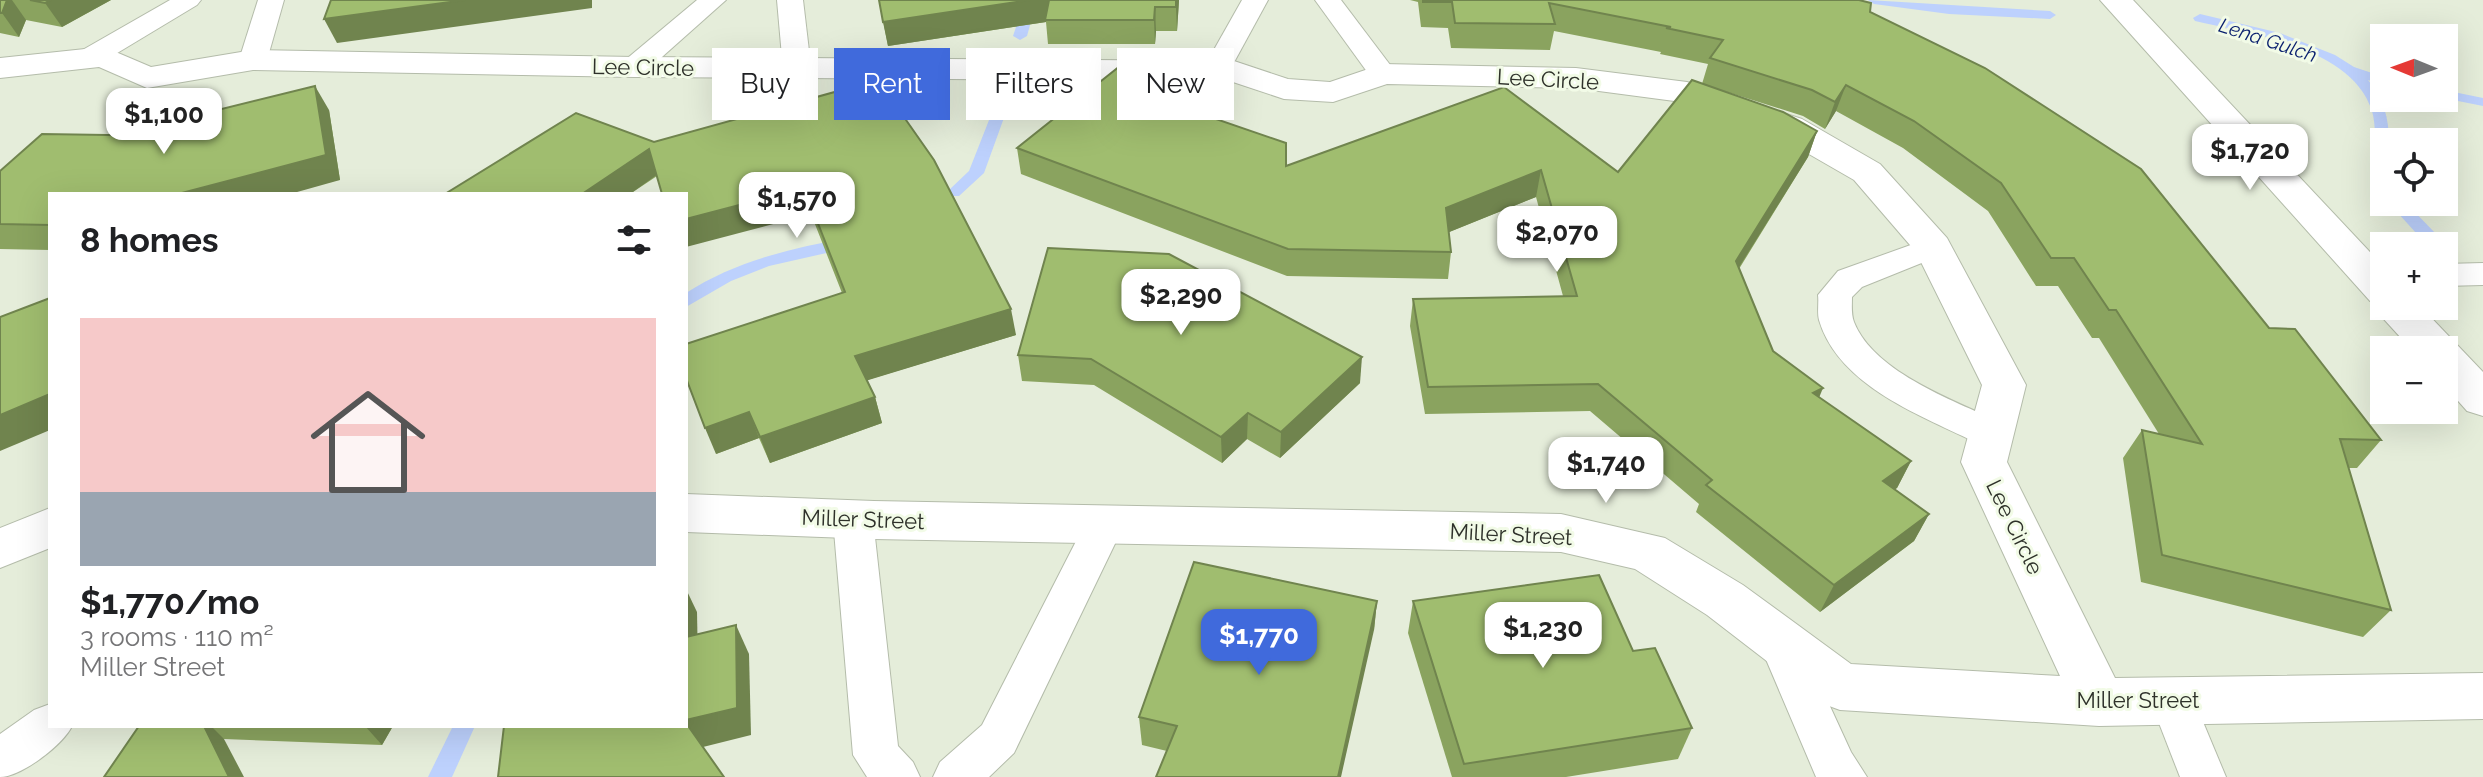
<!DOCTYPE html>
<meta charset="utf-8">
<style>
body{margin:0;font-family:Raleway,sans-serif;background:#f2f2f2;color:#202124;height:100vh;display:flex;flex-direction:column;font-size:30px;white-space:nowrap}
*{box-sizing:border-box;margin:0}
p{font-size:26px;color:#757577}
.icon{flex:none;width:44px;height:44px;fill:none;stroke:currentColor;stroke-width:2;stroke-linecap:round;stroke-linejoin:round}
.map{position:relative;flex:1;overflow:hidden}
.side{position:absolute;left:48px;top:192px;width:640px;height:536px;display:flex;flex-direction:column;background:#fff;border-radius:0px;box-shadow:0 8px 32px #0002}
.side>*{flex:none}
.banner{position:absolute;left:712px;top:48px;width:760px;height:72px;display:flex;gap:16px}
.needle{width:52px;rotate:271deg}
.controls{position:absolute;left:2370px;top:24px;display:grid;gap:16px}
.controls a{display:grid;place-items:center;width:88px;height:88px;border-radius:0px;background:#fff;box-shadow:0 8px 32px #0002;font-size:40px}
.price{position:absolute;translate:-50% -68px;padding:0 18px;border-radius:16px;background:#fff;color:#222;font-size:26px;line-height:52px;filter:drop-shadow(0 2px 4px #0008)}
.price::after{content:'';position:absolute;left:50%;top:48px;width:24px;height:18px;margin-left:-12px;background:inherit;clip-path:polygon(0 0,100% 0,50% 100%)}
.price.current{background:#406adc;color:#fff}
ul{padding:0;list-style:none}
li{display:grid;align-content:center;gap:16px;height:424px;padding:0 32px}
li span{display:grid;place-items:center;height:248px;border-radius:0px;color:#555}
li>.icon{margin-inline-start:auto}
span .icon{width:144px;height:144px;fill:#fffc;stroke-width:1}
li b{font-size:34px}
h2{display:flex;justify-content:space-between;align-items:center;height:96px;padding:0 32px;font-size:34px}
.chip{padding:0 28px;border-radius:0px;background:#fff;box-shadow:0 8px 32px #0002;font-size:28px;line-height:72px}
.chip.current{background:#406adc;color:#fff}
.map>svg:first-child{display:block}
.lines{fill:none;stroke-linecap:round;stroke-linejoin:round}
.stream{fill:#bdd1fd;fill-rule:evenodd}
.lane-casing{stroke:#b4bcaa;stroke-width:2}
.street-casing{stroke:#b4bcaa;stroke-width:2}
.secondary-casing{stroke:#b4bcaa;stroke-width:2}
.lane{fill:#fff;fill-rule:evenodd}
.street{fill:#fff;fill-rule:evenodd}
.secondary{fill:#fff;fill-rule:evenodd}
.wall{fill:#8aa35f}
.shaded-wall{fill:#70844e}
.building{fill:#a0bd6f;stroke:#70844e;stroke-width:2}
.labels{text-anchor:middle;stroke-width:6;stroke-linejoin:round;paint-order:stroke}
.far-water-label{font-size:20px;font-style:italic;fill:#091f6e;stroke:#f2fbe7}
.street-label{font-size:22px;fill:#2e312a;stroke:#f2fbe7}
</style>
<div class="map">
<svg width="2483" height="777" viewBox="0 0 2483 777">
<rect width="100%" height="100%" fill="#e5edda"/>
<g class="lines">
<g class="stream">
<path d="M1025,0H1037L1027,36L1020,40L1013,36Z"/>
<path d="M1868,0L2050,11L2056,15L2050,19L1949,14L1874,4Z"/>
<path d="M2200,14L2280,33L2335,55L2354,67L2384,77V85L2368,80C2384,98 2389,119 2389,142H2384V192L2379,190L2370,179C2373,158 2378,132 2372,111C2352,47 2250,34 2195,21L2193,18Z"/>
<path d="M2444,90L2483,98V106L2443,98Z"/>
<path d="M998,111L1005,115L984,173L959,196H949L946,193L949,190L969,171L991,115Z"/>
<path d="M2388,202H2405L2438,236L2440,240L2438,244H2426Z"/>
<path d="M847,238L853,239L855,243L853,247L769,266L731,281L686,307V293C736,261 789,249 847,238Z"/>
<path d="M453,726H475L452,777H428Z"/>
</g>
<g class="lane-casing">
<g id="lane">
<path d="M170,0H201L197,5L99,64H79L75,58L79,52Z"/>
<path d="M258,0H284L267,60L263,66H243L239,60Z"/>
<path d="M697,0H726L644,73L634,75L624,73L620,67L624,61Z"/>
<path d="M777,0H803L811,68L807,74L797,76L787,74L783,68Z"/>
<path d="M1242,0H1268L1226,77L1216,79L1206,77L1202,71Z"/>
<path d="M1315,0H1341L1397,74L1393,80L1383,82L1373,80Z"/>
<path d="M1933,237L1944,240L1949,247L1944,254L1862,287L1852,297C1852,305 1851,314 1854,322C1874,373 1959,403 2005,424L2011,434L2005,444L1992,448L1979,444C1923,416 1839,387 1819,320C1817,312 1819,303 1818,295L1838,271Z"/>
<path d="M2483,263V285L2444,286V264Z"/>
<path d="M853,504L867,508L873,519L898,746L913,762L920,777H867L853,755L833,519L839,508Z"/>
<path d="M1105,508L1119,512L1125,523L1014,753L989,777H933L940,762L982,725L1091,512Z"/>
<path d="M1780,625L1795,630L1851,752L1867,777H1816L1759,643L1765,630Z"/>
<path d="M2172,681L2188,686L2226,777H2180L2150,700L2156,686Z"/>
<path d="M50,704V726H72C63,745 21,777 0,777V734L34,710Z"/>
</g>
</g>
<g class="street-casing">
<g id="street">
<path d="M104,47L151,67L253,50L634,57L1234,61L1288,79L1330,82L1383,64L1576,68L1687,82L1802,119L1880,164L1947,238L2026,385L2007,462L2115,678L2483,673V719L2099,726L1840,710L1821,703L1707,615L1635,569L1561,552L874,539L686,532V494L874,501L1561,514L1665,538L1743,585L1851,664L2060,676L1961,462L1982,385L1916,252L1854,180L1776,135L1682,102L1576,88L1387,84L1333,102L1284,99L1230,81L634,77L253,70L147,88L99,67L0,78V58Z"/>
<path d="M50,508V548L0,568V528Z"/>
</g>
</g>
<g class="secondary-casing">
<path id="secondary" d="M2100,0H2133L2384,267V306H2420L2483,372V416L2467,411L2444,385V350H2412L2381,316L2377,303L2370,301Z"/>
</g>
<use href="#lane" class="lane"/>
<use href="#street" class="street"/>
<use href="#secondary" class="secondary"/>
</g>
<g class="wall">
<path d="M0,0H111L62,27L26,20L19,37L0,33Z"/>
<path d="M879,0H1179L1177,31H1156L1155,44H1048L1046,22L888,46Z"/>
<path d="M1410,0H1859L1870,12L2269,328L2381,440L2357,468H2348L2391,610L2363,637L2141,582L2123,458L2142,430L2159,434L2099,338H2092L2058,286H2036L1988,211L1903,148L1836,111L1825,129L1803,116L1702,84L1708,64L1660,54L1661,52L1554,31L1550,50L1451,48L1448,28L1421,27L1418,2Z"/>
<path d="M1151,58L1152,97L1286,166L1618,172L1817,131L1808,157L1739,269L1773,351L1819,397L1911,461L1897,488L1894,489L1929,514L1914,541L1820,612L1696,512L1699,504L1590,411L1425,414L1410,326L1413,299L1563,296L1536,197L1449,232L1451,252L1448,279L1287,276L1021,174L1017,148Z"/>
<path d="M878,80L1016,335L867,380L875,397L882,423L770,463L759,438L716,454L842,293L811,214L657,176L630,194H445L654,142Z"/>
<path d="M329,110L340,180L50,194V250L0,249V171Z"/>
<path d="M1048,248L1360,383L1280,458L1247,439L1222,463L1094,385L1022,381L1018,355Z"/>
<path d="M1377,601L1374,630L1167,751L1142,745L1139,717Z"/>
<path d="M1413,601L1633,651L1692,728L1678,759L1566,777H1452L1408,633Z"/>
<path d="M139,726H393L382,745L224,739Z"/>
</g>
<g class="shaded-wall">
<path d="M7,0H12L26,20L19,37L2,13Z"/>
<path d="M51,0H111L62,27L45,3Z"/>
<path d="M465,0H592V8L337,43L324,19Z"/>
<path d="M1030,0H1050L1046,22L888,46L883,22Z"/>
<path d="M1176,0H1179L1177,31L1176,7Z"/>
<path d="M1155,7L1156,31L1155,44L1154,20Z"/>
<path d="M1151,58L1153,83L1151,122L1149,96Z"/>
<path d="M1846,85L1836,111L1825,129L1835,102Z"/>
<path d="M315,86L329,110L340,180L290,194H178Z"/>
<path d="M1817,131L1808,157L1726,288L1736,261Z"/>
<path d="M649,149L658,174L630,194H582Z"/>
<path d="M1541,170L1536,197L1442,235L1446,208Z"/>
<path d="M804,188L811,214L686,247V219Z"/>
<path d="M1011,309L1016,335L862,382L855,356Z"/>
<path d="M1362,357L1360,383L1280,458L1281,432Z"/>
<path d="M1823,388L1812,415L1813,393Z"/>
<path d="M50,394V430L0,451V415Z"/>
<path d="M875,397L882,423L770,463L760,437Z"/>
<path d="M749,412L759,438L716,454L705,428Z"/>
<path d="M1248,413L1247,439L1222,463L1221,437Z"/>
<path d="M1911,461L1897,488L1869,508L1883,481Z"/>
<path d="M1929,514L1914,541L1820,612L1834,585Z"/>
<path d="M686,589L697,612L698,665L686,642Z"/>
<path d="M1377,601L1374,630L1341,777H1338Z"/>
<path d="M736,625L749,654L751,735L699,748L686,724V720Z"/>
<path d="M204,726H211L224,739L244,777H229Z"/>
<path d="M365,726H393L382,745Z"/>
</g>
<g class="building">
<path d="M0,0H7L2,13H0Z"/>
<path d="M30,0H51L45,3Z"/>
<path d="M331,0H465L324,19Z"/>
<path d="M879,0H1030L883,22Z"/>
<path d="M1049,0H1176V7H1155L1154,20H1045Z"/>
<path d="M1423,0H1859L1871,3L1870,12L1985,68L2141,169L2269,328L2295,329L2381,440L2340,439L2391,610L2162,555L2142,430L2202,444L2116,310H2109L2074,258H2051L2001,183L1914,121L1846,85L1835,102L1812,90L1710,58L1723,40L1666,28L1671,27L1549,3L1555,24L1455,23L1452,2H1423Z"/>
<path d="M1130,58H1151L1149,96L1286,143V166L1504,87L1618,172L1692,80L1783,112L1817,131L1736,261L1773,351L1823,388L1813,393L1911,461L1883,481L1929,514L1834,585L1706,485L1712,480L1598,384L1428,387L1413,299L1577,296L1541,170L1446,208L1451,252L1288,249L1017,148Z"/>
<path d="M878,80L934,160L1011,309L855,356L875,397L760,437L749,412L705,428L686,378V344L845,292L804,188L686,219V194H662L649,149L582,194H445L576,113L654,142Z"/>
<path d="M315,86L326,155L178,194H50V225L0,224V171L42,134L173,136V121Z"/>
<path d="M1048,248L1169,254L1362,357L1281,432L1248,413L1221,437L1091,359L1018,355Z"/>
<path d="M50,298V394L0,415V317Z"/>
<path d="M1194,562L1377,601L1338,777H1156L1177,726L1139,717Z"/>
<path d="M1599,575L1633,651L1655,648L1692,728L1464,764L1413,601Z"/>
<path d="M736,625L737,708L686,720V637Z"/>
<path d="M686,723L724,777H498L504,726H686Z"/>
<path d="M139,726H204L229,777H104Z"/>
</g>
<g class="labels">
<g class="far-water-label">
<text transform="translate(2268 40) rotate(18)" y="7">Lena Gulch</text>
</g>
<g class="street-label">
<text transform="translate(643 67) rotate(1)" y="8">Lee Circle</text>
<text transform="translate(1548 79) rotate(3)" y="8">Lee Circle</text>
<text transform="translate(863 519) rotate(2)" y="8">Miller Street</text>
<text transform="translate(2015 527) rotate(64)" y="8">Lee Circle</text>
<text transform="translate(1511 534) rotate(3)" y="8">Miller Street</text>
<text x="2138" y="708">Miller Street</text>
</g>
</g>
</svg>
<div class="controls">
<a><svg class="needle" viewBox="-14 -14 28 28"><path d="M0-13l5 13h-10z" fill="#e53935"/><path d="M0 13l5-13h-10z" fill="#757577"/></svg></a>
<a><svg class="icon" aria-label="locate" viewBox="0 0 24 24"><circle cx="12" cy="12" r="6"/><path d="M12 2v4M12 18v4M2 12h4M18 12h4"/></svg></a>
<a>+</a>
<a>−</a>
</div>
<b class="price" style="left:164px;top:156px">$1,100</b>
<b class="price" style="left:2250px;top:192px">$1,720</b>
<b class="price" style="left:797px;top:240px">$1,570</b>
<b class="price" style="left:1557px;top:274px">$2,070</b>
<b class="price" style="left:1181px;top:337px">$2,290</b>
<b class="price" style="left:1606px;top:505px">$1,740</b>
<b class="price" style="left:1543px;top:670px">$1,230</b>
<b class="price current" style="left:1259px;top:677px">$1,770</b>
<div class="banner">
<a class="chip">Buy</a>
<a class="chip current">Rent</a>
<a class="chip">Filters</a>
<a class="chip">New</a>
</div>
<section class="side">
<h2>8 homes<svg class="icon" aria-label="filters" viewBox="0 0 24 24"><path d="M4 7h16M4 17h16"/><circle cx="9" cy="7" r="2"/><circle cx="15" cy="17" r="2"/></svg></h2>
<ul>
<li><span style="background:linear-gradient(#f6c9c9 70%,#9aa5b1 0)"><svg class="icon" aria-label="home" viewBox="0 0 24 24"><path d="M3 11l9-7 9 7M6 9v11h12V9"/></svg></span><div><b>$1,770/mo</b><p>3 rooms · 110 m²</p><p>Miller Street</p></div></li>
</ul>
</section>
</div>
